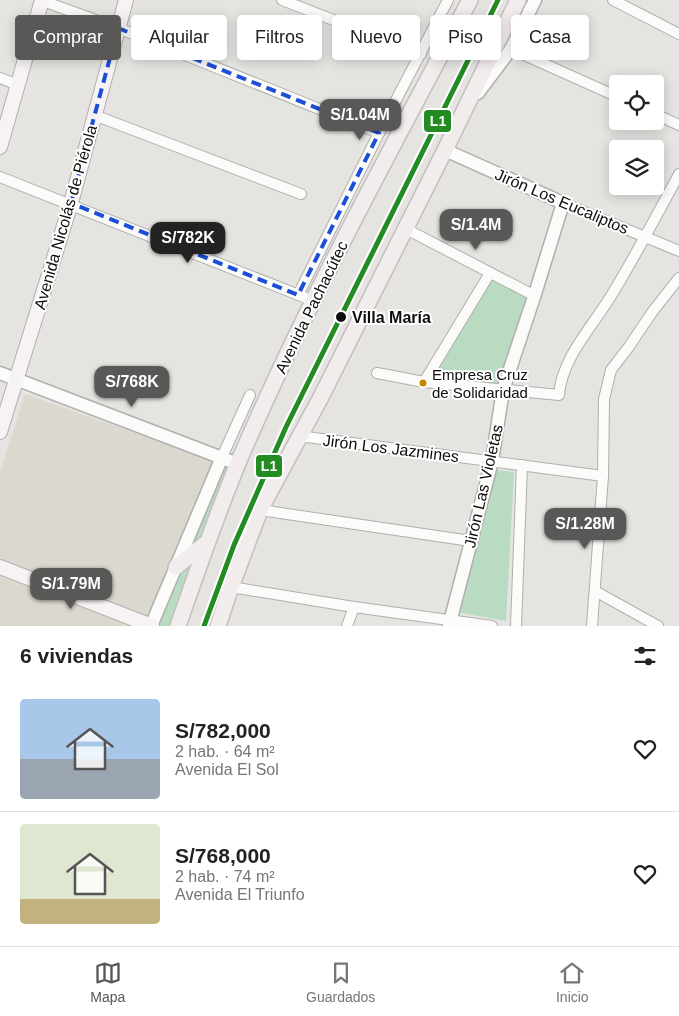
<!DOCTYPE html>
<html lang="es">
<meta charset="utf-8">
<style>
body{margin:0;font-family:Arial,sans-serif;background:#f6f6f6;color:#222;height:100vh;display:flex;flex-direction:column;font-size:19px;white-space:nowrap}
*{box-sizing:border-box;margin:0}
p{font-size:16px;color:#767676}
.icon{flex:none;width:28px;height:28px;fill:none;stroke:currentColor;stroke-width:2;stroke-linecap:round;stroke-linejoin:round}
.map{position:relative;height:626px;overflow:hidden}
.sheet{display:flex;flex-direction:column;background:#fff;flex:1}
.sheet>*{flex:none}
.guide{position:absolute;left:15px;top:15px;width:650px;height:45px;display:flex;gap:10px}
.fabs{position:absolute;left:609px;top:75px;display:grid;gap:10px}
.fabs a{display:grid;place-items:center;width:55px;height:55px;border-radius:5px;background:#fff;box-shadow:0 2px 12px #0003;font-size:25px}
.price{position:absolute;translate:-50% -42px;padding:0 11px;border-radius:10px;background:#595856;color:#fff;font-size:16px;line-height:32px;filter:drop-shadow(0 1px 2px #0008)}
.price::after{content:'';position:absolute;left:50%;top:30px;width:15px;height:11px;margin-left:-8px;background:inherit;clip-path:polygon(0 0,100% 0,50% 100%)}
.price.current{background:#222;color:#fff}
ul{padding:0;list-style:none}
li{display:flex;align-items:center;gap:15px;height:125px;padding:0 20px}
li+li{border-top:1px solid #e0e0e0}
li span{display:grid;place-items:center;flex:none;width:140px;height:100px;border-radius:5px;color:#555}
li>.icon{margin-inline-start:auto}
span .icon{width:60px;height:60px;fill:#fffc;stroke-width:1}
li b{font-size:21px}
h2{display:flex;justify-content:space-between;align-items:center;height:60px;padding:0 20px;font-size:21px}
.pill{padding:0 18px;border-radius:5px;background:#fff;box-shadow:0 2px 12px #0003;font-size:18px;line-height:45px}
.pill.current{background:#595856;color:#fff}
.dock{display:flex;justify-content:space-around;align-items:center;height:70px;border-top:1px solid #e0e0e0;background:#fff;font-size:14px;color:#767676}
.dock a{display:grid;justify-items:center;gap:2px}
.dock .current{color:#595856}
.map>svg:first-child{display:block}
.built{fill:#dad8cf}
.green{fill:#b8dbc2}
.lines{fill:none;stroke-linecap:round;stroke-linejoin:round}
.minor-casing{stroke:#b0afad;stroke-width:12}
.tertiary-casing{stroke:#b0afad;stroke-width:15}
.secondary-casing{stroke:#b0afad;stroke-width:16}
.primary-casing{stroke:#c1c0bf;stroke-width:18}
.minor{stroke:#fbfbfa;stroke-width:10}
.tertiary{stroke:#fbfbfa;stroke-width:12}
.secondary{stroke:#f7f3f4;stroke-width:14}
.primary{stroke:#f3eced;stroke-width:15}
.metro-1-casing{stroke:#fff;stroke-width:9}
.metro-1{stroke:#228b22;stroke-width:5}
.marked{fill:none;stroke:#1d4ed8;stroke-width:4;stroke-dasharray:10 6;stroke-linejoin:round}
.stop-dot{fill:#0e0d0b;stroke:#fff;stroke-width:2}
.bus-dot{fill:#c88702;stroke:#fff;stroke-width:2}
.labels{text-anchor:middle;stroke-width:4;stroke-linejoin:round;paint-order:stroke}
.bus-label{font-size:15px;fill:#0e0d0b;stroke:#fff;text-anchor:start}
.street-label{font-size:16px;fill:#0e0d0b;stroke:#fff}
.stop-label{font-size:16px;font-weight:bold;fill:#0e0d0b;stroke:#fff;text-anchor:start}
.line-badge{stroke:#fff;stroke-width:2}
.badge-label{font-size:14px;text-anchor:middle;font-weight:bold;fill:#fff}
</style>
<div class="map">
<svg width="679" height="626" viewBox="0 0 679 626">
<rect width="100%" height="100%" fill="#e5e4e1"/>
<path class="built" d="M25,394L212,460L156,626H0V472Z"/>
<g class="green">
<path d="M492,278L529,298L498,384L430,379Z"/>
<path d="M224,465L232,468L170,626H158Z"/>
<path d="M496,470L514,472L506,621L456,612Z"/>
</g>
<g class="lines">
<g class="minor-casing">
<g id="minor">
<path d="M40,0L118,28L379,133"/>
<path d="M282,0L421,54"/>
<path d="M613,0L679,34"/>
<path d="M511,49L618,97"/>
<path d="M0,78L18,85"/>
<path d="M655,114L679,125"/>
<path d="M94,115L301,194"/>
<path d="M0,177L314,301"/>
<path d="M563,203L679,251"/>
<path d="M406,229L535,296"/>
<path d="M298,295L379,133L448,0"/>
<path d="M377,373L424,382L559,395C562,356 595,324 614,291C637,253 658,213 679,174"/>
<path d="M424,382L490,273"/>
<path d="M299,436L603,476"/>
<path d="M222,457L250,395"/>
<path d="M260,510L471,541"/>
<path d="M231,587L354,607L492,626"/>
<path d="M595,591L658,626"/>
<path d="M347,626L354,607"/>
<path d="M516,626L522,465"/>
<path d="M592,626L603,476L604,399L611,370L628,348L653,311L679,278"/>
</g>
</g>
<g class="tertiary-casing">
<g id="tertiary">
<path d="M478,93L511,49L535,0"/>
<path d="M445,150L563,203L535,294L503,390L492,461L449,626"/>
<path d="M0,373L238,464"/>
<path d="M151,626L222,457"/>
</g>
</g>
<g class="secondary-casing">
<g id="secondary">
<path d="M0,147L42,0"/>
<path d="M0,432L71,203L126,0"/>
<path d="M0,567L152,626"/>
</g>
</g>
<g class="primary-casing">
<g id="primary">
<path d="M176,567L206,543"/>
<path d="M178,626C197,571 216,517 238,463C306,304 389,153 470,0"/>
<path d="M218,626L231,587L260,510L321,397L445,150L518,0"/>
</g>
</g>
<use href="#minor" class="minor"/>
<use href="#tertiary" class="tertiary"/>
<use href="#secondary" class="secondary"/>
<use href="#primary" class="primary"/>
<g class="metro-1-casing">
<path id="metro-1" d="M204,626L234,545L286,427L498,0"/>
</g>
<use href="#metro-1" class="metro-1"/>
</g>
<path class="marked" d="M118,28L379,133L298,295L71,203Z"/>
<circle class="stop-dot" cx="341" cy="317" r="6"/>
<circle class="bus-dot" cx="423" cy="383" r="4.5"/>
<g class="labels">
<g class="bus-label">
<text x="432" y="380">Empresa Cruz<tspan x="432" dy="18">de Solidaridad</tspan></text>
</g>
<g class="street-label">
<text transform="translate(562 201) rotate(23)" y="6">Jirón Los Eucaliptos</text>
<text transform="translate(65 217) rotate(-74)" y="6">Avenida Nicolás de Piérola</text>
<text transform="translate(311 307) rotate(-64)" y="6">Avenida Pachacútec</text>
<text transform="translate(391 448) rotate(7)" y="6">Jirón Los Jazmines</text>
<text transform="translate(483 486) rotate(-77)" y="6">Jirón Las Violetas</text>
</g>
<g class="stop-label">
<text x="352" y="323">Villa María</text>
</g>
</g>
<g class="line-badge">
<rect x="423" y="109" width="29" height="24" rx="5" fill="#228b22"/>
<rect x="255" y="454" width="28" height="24" rx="5" fill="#228b22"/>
</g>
<g class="badge-label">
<text x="438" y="126">L1</text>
<text x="269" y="471">L1</text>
</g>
</svg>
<div class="fabs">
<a><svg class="icon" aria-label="locate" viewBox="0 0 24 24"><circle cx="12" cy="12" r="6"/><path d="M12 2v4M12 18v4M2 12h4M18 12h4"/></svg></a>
<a><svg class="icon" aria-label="layers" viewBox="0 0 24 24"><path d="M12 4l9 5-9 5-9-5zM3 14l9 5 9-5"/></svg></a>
</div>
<b class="price" style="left:360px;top:141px">S/1.04M</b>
<b class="price" style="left:476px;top:251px">S/1.4M</b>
<b class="price current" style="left:188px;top:264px">S/782K</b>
<b class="price" style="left:132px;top:408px">S/768K</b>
<b class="price" style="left:585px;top:550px">S/1.28M</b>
<b class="price" style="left:71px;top:610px">S/1.79M</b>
<div class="guide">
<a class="pill current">Comprar</a>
<a class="pill">Alquilar</a>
<a class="pill">Filtros</a>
<a class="pill">Nuevo</a>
<a class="pill">Piso</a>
<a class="pill">Casa</a>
</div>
</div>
<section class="sheet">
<h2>6 viviendas<svg class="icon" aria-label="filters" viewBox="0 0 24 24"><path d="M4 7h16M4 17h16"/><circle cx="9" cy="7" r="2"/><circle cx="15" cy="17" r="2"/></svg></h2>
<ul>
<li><span style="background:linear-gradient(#a9c7e8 60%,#9aa5b1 0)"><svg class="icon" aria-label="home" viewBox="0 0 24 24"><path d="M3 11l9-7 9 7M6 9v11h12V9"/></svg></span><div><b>S/782,000</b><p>2 hab. · 64 m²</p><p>Avenida El Sol</p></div><svg class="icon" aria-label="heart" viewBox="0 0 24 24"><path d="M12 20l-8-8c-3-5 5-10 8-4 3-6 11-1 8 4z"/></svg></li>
<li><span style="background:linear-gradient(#dfe7d0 75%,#c2b280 0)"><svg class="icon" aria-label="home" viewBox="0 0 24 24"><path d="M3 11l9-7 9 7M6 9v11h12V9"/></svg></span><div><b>S/768,000</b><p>2 hab. · 74 m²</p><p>Avenida El Triunfo</p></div><svg class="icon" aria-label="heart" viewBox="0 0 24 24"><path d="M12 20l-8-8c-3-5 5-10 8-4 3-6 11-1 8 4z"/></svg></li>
</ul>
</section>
<nav class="dock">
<a class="current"><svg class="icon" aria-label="map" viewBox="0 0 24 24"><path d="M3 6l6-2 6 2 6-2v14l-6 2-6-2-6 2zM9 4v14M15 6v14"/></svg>Mapa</a>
<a><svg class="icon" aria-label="saved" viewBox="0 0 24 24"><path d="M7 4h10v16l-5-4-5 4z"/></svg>Guardados</a>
<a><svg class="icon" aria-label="home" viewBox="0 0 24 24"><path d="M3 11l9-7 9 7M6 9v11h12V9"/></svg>Inicio</a>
</nav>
